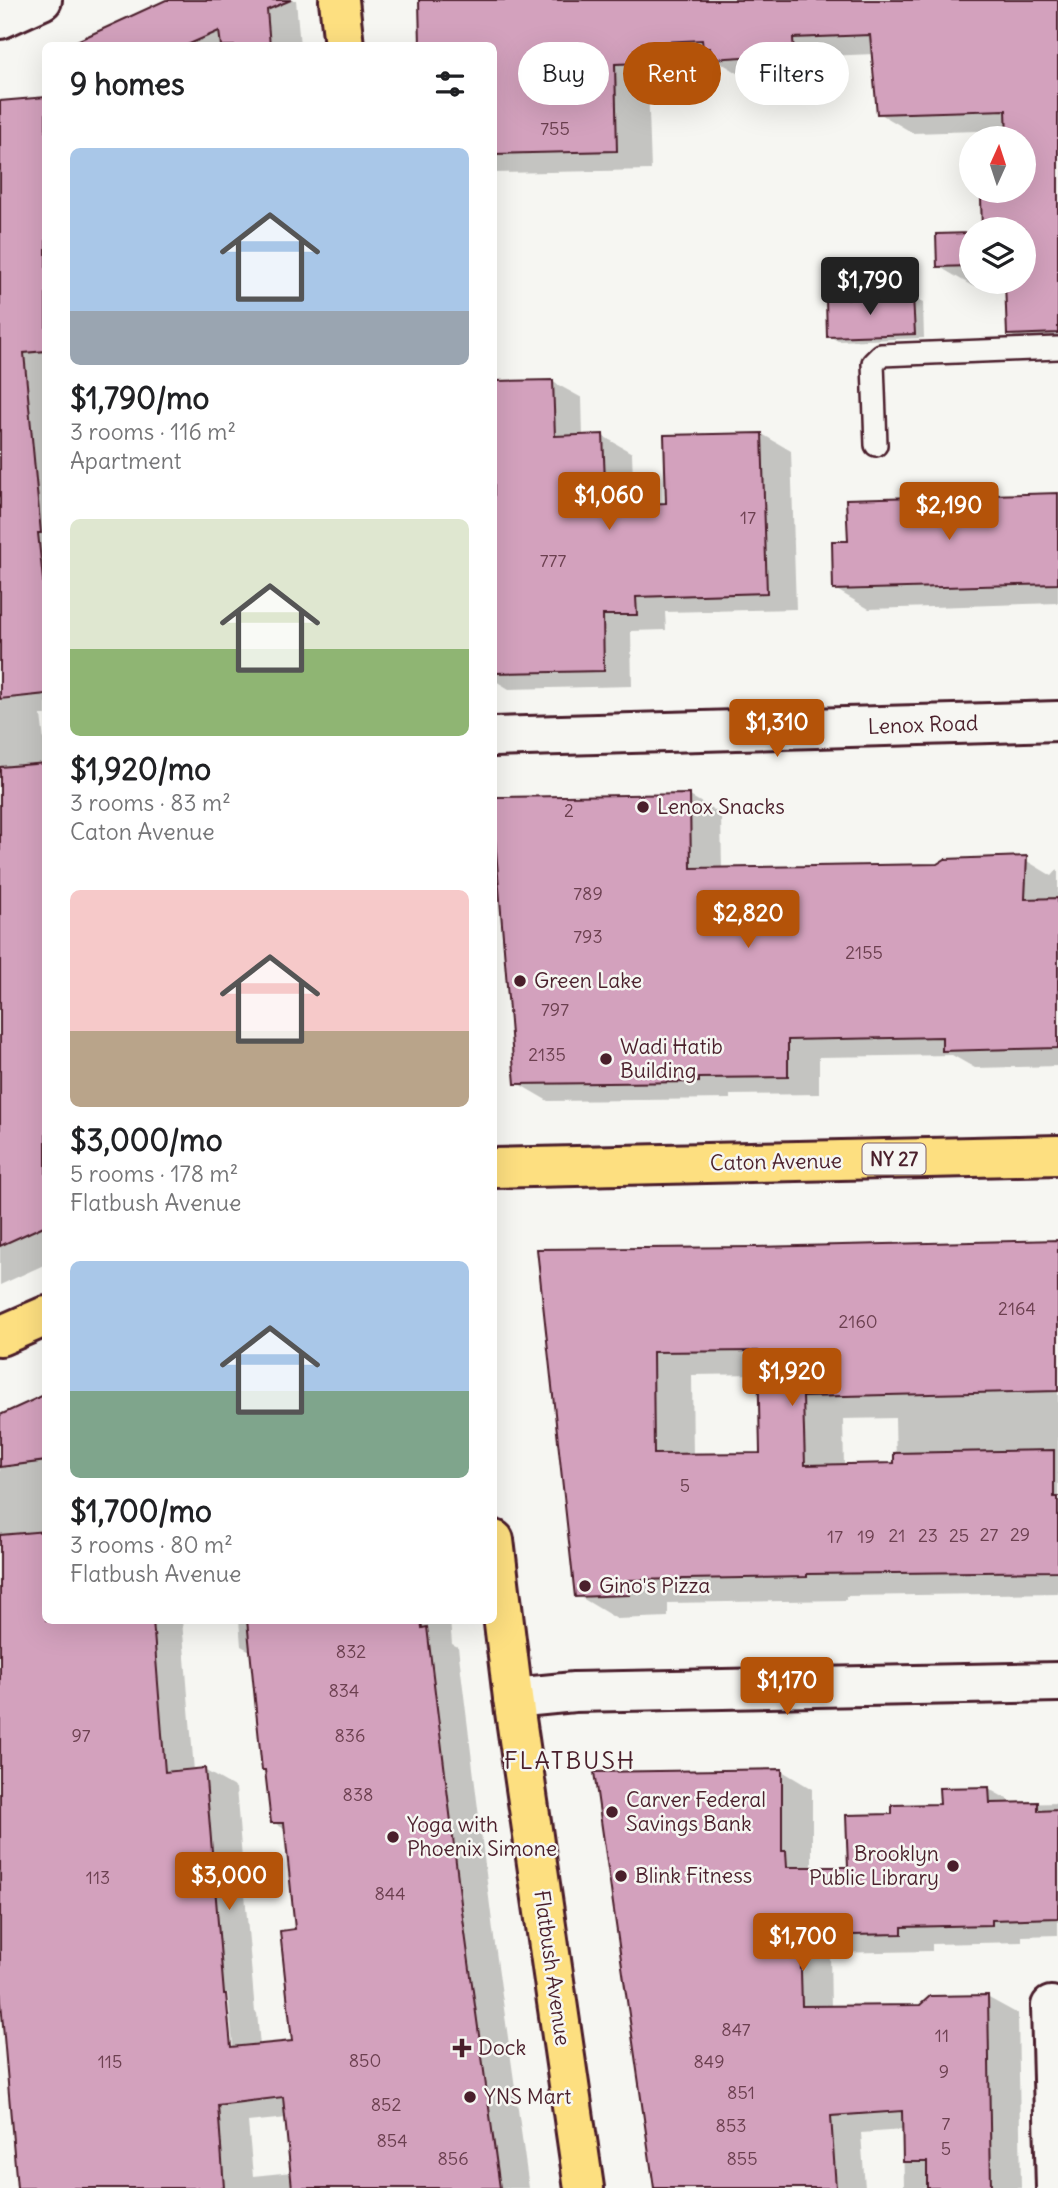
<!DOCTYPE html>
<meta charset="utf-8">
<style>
body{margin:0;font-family:Delius,sans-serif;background:#f2f2f2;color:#202124;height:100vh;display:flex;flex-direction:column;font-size:26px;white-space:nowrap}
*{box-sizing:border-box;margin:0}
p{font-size:23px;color:#757577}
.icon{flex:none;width:38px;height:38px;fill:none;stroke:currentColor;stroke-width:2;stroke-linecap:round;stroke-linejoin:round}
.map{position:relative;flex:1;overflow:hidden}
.panel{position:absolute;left:42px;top:42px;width:455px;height:1582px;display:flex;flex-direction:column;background:#fff;border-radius:10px;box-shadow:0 7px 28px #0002}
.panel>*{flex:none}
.hud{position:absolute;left:518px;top:42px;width:434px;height:63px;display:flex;gap:14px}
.needle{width:46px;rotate:3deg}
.buttons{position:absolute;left:959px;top:126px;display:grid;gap:14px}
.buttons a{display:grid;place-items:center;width:77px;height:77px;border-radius:50%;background:#fff;box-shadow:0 7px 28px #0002;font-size:35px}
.price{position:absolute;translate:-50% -60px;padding:0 16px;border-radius:7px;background:#b45309;color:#fff;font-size:23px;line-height:46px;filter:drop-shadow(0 2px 4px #0008)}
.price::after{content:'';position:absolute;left:50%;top:42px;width:21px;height:16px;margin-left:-10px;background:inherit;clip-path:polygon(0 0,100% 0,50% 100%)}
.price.current{background:#222;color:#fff}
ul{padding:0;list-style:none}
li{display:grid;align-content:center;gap:14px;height:371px;padding:0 28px}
li span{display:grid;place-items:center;height:217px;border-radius:10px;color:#555}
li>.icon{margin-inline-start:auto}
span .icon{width:126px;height:126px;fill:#fffc;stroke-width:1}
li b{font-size:30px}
h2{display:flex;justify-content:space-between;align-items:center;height:84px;padding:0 28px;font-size:30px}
.pill{padding:0 24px;border-radius:32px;background:#fff;box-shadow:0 7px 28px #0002;font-size:24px;line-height:63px}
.pill.current{background:#b45309;color:#fff}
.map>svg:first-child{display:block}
.shadow{fill:#0003;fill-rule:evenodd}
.building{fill:#d3a1bd;stroke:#4a1f2b;stroke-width:2;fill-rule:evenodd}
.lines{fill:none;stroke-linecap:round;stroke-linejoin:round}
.service-casing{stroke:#4a1f2b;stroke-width:26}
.minor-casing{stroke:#4a1f2b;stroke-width:44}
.secondary-casing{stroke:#4a1f2b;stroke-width:44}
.primary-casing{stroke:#4a1f2b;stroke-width:44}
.trunk-casing{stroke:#4a1f2b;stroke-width:44}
.service{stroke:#f6f6f2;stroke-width:21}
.minor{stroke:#f6f6f2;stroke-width:38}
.secondary{stroke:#f6f6f2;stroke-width:38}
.primary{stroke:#fddf80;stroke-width:38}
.trunk{stroke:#fddf80;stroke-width:38}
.poi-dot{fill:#4a1f2b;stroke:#f6f6f2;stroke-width:2.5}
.labels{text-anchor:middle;stroke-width:5;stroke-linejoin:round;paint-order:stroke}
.number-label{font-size:18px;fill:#6c4050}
.shield{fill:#f6f6f2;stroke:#7e6067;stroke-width:2}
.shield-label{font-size:19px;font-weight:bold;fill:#4a1f2b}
.street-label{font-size:21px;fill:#4a1f2b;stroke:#f6f6f2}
.poi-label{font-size:21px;fill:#4a1f2b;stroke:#f6f6f2;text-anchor:start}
.quarter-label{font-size:24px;letter-spacing:2px;fill:#4a1f2b;stroke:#f6f6f2}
</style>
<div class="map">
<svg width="1058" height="2188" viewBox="0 0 1058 2188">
<rect width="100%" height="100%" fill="#f6f6f2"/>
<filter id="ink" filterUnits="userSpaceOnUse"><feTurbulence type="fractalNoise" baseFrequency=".0143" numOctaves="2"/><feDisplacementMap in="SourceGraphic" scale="14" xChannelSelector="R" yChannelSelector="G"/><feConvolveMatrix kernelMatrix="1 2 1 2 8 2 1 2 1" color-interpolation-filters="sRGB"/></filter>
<g filter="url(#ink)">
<g class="shadow">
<path d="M170,0H296L300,46H96Z"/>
<path d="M420,0H1058V353H1043L1009,334L1007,285L972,286L938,266V236L971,235V282H1024V229H984L983,201H1004L1003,191H1024V138H1009V130L913,133L879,113L874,54L826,56L827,73L746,78L715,59L676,61V81L648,82L651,170L494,173V46Z"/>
<path d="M46,99V715H41L46,758V1264L0,1285V103Z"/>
<path d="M913,298L923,303L924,338L838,341L829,336Z"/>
<path d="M553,382L582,398L583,437L603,436L632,453L634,506L668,504L762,434L791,451L796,609L665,612L666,630L631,631L632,686L509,689L494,680V383Z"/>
<path d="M1058,494V603L869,609L835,589L849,542Z"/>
<path d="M690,796L721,814L722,869L938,866L1022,858L1052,876L1058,869V1066L975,1068L952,1055L819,1057V1094L730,1095V1099L548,1101L517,1083L494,798Z"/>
<path d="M1058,1241V1593L846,1596V1600L668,1603V1617L617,1619L577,1595L539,1251L755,1249ZM760,1374L762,1454L693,1456L692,1375ZM895,1418L896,1465L844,1466L843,1419Z"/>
<path d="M46,1397V1620H182L194,1771L204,1770L236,1788L255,2012L257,2013L260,2046L293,2042L297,1931L286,1830L273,1822L252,1652L241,1646L239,1620H450L452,1644L458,1647L493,1930L529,2188H19L2,1992L0,1990V1417ZM224,1993H228L234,2056H230ZM287,2118L292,2172L253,2176L248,2122Z"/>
<path d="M782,1771L812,1789V1869H849L894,1816L942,1806L989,1789L1016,1804L1058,1803V1935L1022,1936V1942L932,1944V1951L830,1953L831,2008L921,2006L987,1997L1018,2014L1021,2188H904L903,2130L861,2133L865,2188H656Z"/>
</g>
<g class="building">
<path d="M166,0H291L267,10L270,46H221L219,31L185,46H66Z"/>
<path d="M419,0H1058V333L1007,335L1005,282H1024V229H982L981,199H1002V191H1024V138H1007L1006,110L877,114L870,35L793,38L794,54L711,59L710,48H703L702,40L642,43L643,63L615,64L617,151L494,154V46H420Z"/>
<path d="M46,97V351L24,353L41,533H38L46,608V694L0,699V101Z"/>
<path d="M971,233V266L937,267L936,234Z"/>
<path d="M913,296L915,334L827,337L826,299Z"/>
<path d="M553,380L555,436L603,434L606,505L666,503L664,435L762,433L767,593L636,597L637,615H603L604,671L494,673V381Z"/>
<path d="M1058,493V584L833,590L832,541H848L846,499Z"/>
<path d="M46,763V1225L0,1246V767Z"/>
<path d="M690,794L691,868L937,864L945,859L1027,856L1025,899L1058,898V1048L942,1051V1037L788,1040V1077L699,1078V1082L515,1084L494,826V797Z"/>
<path d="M1058,1240V1391L803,1397L805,1465L894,1463V1453L1054,1450V1497H1058V1571L807,1574V1577L628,1580L629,1595L575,1597L537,1249L755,1247ZM758,1351L760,1453L654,1454L653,1352Z"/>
<path d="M46,1394V1461L0,1467V1415Z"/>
<path d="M46,1531V1620H153L165,1772L205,1768L224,1994H226L231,2047L292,2041L280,1931L295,1929L284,1823H271L265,1770H262L247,1620H421L422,1628L427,1627L462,1911L500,2188H292L283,2097L218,2105L224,2188H17L0,1990V1535Z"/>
<path d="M782,1769V1851H786L787,1867H848L846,1815L892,1814V1805L940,1804L939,1788L989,1787L990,1803L1038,1802V1811L1058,1810V1918L992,1920V1925L902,1927V1934L800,1936L802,2006L920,2005L930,1996L988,1995L991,2188H927V2162H903L902,2111L831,2116L836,2188H654L594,1772Z"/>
</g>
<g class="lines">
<g class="service-casing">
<path id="service" d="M876,445L873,363L881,355L1058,348"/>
</g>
<g class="minor-casing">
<g id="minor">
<path d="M0,19L42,0"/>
<path d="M494,737L1058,721"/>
<path d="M1051,2006L1056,2188"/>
</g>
</g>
<g class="secondary-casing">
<path id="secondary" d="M513,1698L574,1692L1058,1682"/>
</g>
<g class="primary-casing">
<g id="primary">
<path d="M339,0L344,46"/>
<path d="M494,1540L513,1698L584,2188"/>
</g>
</g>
<g class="trunk-casing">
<g id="trunk">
<path d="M494,1168L1058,1155"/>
<path d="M0,1336L46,1316"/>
</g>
</g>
<use href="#service" class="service"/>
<use href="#minor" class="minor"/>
<use href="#secondary" class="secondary"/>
<use href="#primary" class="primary"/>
<use href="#trunk" class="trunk"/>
</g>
</g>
<g class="poi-dot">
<circle cx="643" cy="807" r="7"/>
<circle cx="520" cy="981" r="7"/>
<circle cx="606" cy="1059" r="7"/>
<circle cx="585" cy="1586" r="7"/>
<circle cx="612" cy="1812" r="7"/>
<circle cx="393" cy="1837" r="7"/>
<circle cx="953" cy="1866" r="7"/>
<circle cx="621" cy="1876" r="7"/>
<path d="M458.5 2037.5h7v7h7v7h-7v7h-7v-7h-7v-7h7z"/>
<circle cx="470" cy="2097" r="7"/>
</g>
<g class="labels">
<g class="number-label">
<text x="555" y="135">755</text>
<text x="748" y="524">17</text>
<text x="553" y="567">777</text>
<text x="569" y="817">2</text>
<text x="588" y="900">789</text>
<text x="588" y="943">793</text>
<text x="864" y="959">2155</text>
<text x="555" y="1016">797</text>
<text x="547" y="1061">2135</text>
<text x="1017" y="1315">2164</text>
<text x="858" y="1328">2160</text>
<text x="685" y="1492">5</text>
<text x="989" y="1541">27</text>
<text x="1020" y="1541">29</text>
<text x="897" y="1542">21</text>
<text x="928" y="1542">23</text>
<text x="959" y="1542">25</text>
<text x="835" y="1543">17</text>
<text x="866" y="1543">19</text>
<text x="351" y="1658">832</text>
<text x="344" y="1697">834</text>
<text x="81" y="1742">97</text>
<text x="350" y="1742">836</text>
<text x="358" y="1801">838</text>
<text x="98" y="1884">113</text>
<text x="390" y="1900">844</text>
<text x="736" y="2036">847</text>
<text x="942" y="2042">11</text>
<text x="365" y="2067">850</text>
<text x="110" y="2068">115</text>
<text x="709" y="2068">849</text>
<text x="944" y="2078">9</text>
<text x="741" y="2099">851</text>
<text x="386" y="2111">852</text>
<text x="946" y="2130">7</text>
<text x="731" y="2132">853</text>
<text x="392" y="2147">854</text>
<text x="946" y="2155">5</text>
<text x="453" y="2165">856</text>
<text x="742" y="2165">855</text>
</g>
<rect class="shield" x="862.5" y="1143.5" width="63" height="31" rx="5"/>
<g class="shield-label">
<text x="894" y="1166">NY 27</text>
</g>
<g class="street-label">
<text transform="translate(923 725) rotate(-2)" y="7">Lenox Road</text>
<text transform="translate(776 1162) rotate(-1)" y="7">Caton Avenue</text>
<text transform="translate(552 1968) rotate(82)" y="7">Flatbush Avenue</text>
</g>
<g class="poi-label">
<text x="657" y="814">Lenox Snacks</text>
<text x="534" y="988">Green Lake</text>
<text x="620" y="1054">Wadi Hatib<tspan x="620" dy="24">Building</tspan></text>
<text x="599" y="1593">Gino's Pizza</text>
<text x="626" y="1807">Carver Federal<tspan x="626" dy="24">Savings Bank</tspan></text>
<text x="407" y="1832">Yoga with<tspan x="407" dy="24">Phoenix Simone</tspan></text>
<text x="939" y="1861" text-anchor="end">Brooklyn<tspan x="939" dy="24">Public Library</tspan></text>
<text x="635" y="1883">Blink Fitness</text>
<text x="478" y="2055">Dock</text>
<text x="484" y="2104">YNS Mart</text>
</g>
<g class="quarter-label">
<text x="570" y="1769">FLATBUSH</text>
</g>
</g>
</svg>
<div class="buttons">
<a><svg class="needle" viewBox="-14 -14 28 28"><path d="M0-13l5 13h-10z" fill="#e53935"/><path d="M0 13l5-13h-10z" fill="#757577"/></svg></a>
<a><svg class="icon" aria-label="layers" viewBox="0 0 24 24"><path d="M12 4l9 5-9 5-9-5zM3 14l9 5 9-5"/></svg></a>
</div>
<b class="price current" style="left:870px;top:317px">$1,790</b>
<b class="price" style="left:609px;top:532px">$1,060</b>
<b class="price" style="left:949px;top:542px">$2,190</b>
<b class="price" style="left:777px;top:759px">$1,310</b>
<b class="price" style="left:748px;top:950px">$2,820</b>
<b class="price" style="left:792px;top:1408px">$1,920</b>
<b class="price" style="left:787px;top:1717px">$1,170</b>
<b class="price" style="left:229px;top:1912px">$3,000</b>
<b class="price" style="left:803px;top:1973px">$1,700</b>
<div class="hud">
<a class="pill">Buy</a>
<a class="pill current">Rent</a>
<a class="pill">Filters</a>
</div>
<section class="panel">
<h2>9 homes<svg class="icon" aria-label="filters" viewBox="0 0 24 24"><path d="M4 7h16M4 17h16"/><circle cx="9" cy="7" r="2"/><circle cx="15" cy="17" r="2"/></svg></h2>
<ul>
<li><span style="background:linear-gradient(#a9c7e8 75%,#9aa5b1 0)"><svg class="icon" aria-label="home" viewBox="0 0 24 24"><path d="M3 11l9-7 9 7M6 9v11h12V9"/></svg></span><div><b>$1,790/mo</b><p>3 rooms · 116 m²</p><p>Apartment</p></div></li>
<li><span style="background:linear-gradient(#dfe7d0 60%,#8fb573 0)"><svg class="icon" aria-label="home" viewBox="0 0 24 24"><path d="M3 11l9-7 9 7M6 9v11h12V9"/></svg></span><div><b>$1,920/mo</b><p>3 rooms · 83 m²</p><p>Caton Avenue</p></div></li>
<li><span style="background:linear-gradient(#f6c9c9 65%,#b9a48a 0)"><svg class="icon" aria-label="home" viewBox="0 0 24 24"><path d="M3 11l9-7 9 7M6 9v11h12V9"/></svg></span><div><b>$3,000/mo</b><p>5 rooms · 178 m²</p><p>Flatbush Avenue</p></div></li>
<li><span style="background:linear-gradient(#a9c7e8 60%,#7fa58c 0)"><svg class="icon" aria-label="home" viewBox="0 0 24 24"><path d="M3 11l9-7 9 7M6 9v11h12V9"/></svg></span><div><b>$1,700/mo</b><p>3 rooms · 80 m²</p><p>Flatbush Avenue</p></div></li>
</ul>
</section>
</div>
